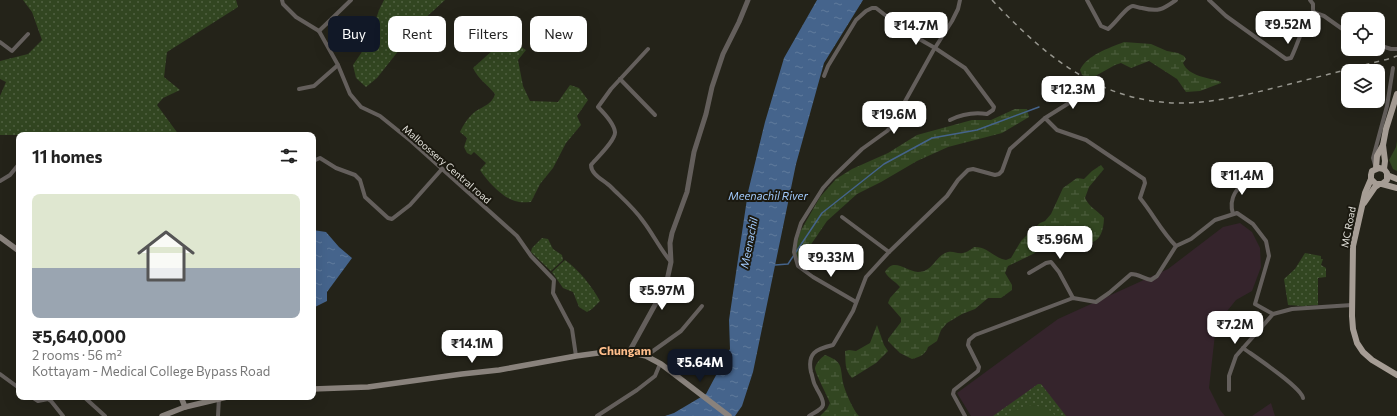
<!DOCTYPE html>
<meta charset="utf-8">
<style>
body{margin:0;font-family:Commissioner,sans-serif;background:#f2f2f2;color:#222;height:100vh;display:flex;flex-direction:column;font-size:15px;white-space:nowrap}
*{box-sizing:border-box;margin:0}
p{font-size:13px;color:#767676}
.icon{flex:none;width:22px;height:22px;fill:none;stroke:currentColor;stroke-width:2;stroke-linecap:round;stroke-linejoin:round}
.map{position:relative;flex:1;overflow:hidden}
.panel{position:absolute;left:16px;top:132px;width:300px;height:268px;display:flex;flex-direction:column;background:#fff;border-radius:8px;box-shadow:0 4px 16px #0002}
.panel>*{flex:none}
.banner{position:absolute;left:328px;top:16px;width:380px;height:36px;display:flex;gap:8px}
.tools{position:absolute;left:1341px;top:12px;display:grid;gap:8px}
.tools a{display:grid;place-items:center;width:44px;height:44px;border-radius:8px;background:#fff;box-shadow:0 4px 16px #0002;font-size:20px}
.price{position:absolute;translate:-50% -34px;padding:0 9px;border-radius:8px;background:#fff;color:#222;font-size:13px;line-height:26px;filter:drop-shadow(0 1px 2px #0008)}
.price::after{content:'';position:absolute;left:50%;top:24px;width:12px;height:9px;margin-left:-6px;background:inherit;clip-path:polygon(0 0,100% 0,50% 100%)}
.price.current{background:#111827;color:#fff}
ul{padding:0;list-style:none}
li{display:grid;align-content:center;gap:8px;height:212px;padding:0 16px}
li span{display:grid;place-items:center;height:124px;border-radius:8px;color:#555}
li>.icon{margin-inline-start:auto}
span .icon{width:72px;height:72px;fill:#fffc;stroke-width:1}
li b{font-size:17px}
h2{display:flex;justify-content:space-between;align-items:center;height:48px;padding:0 16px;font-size:17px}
.tag{padding:0 14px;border-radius:8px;background:#fff;box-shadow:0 4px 16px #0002;font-size:14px;line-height:36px}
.tag.current{background:#111827;color:#fff}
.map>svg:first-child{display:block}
.education{fill:#35242c}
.grass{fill:url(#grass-dots)}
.wetland{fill:url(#wetland-marsh)}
.garden{fill:#324621}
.water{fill:url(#water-ripples)}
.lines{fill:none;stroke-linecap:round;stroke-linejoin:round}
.stream{stroke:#45648c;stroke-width:1.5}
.minor{stroke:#645f5c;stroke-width:4}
.tertiary{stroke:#645f5c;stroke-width:5}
.secondary{stroke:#89827c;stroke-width:5.5}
.primary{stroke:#a69d95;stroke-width:6}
.rail{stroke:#97968e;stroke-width:1.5;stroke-dasharray:5 5;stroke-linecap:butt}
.labels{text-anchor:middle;stroke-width:4;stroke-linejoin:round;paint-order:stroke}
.street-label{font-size:10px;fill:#e3e2db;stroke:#1b1910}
.water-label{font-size:11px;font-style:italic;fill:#a2cafc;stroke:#1b1910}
.quarter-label{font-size:12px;font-weight:bold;fill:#ffbe8b;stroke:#1b1910}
</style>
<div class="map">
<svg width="1397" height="416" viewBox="0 0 1397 416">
<defs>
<pattern id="grass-dots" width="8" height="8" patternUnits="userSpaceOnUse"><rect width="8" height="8" fill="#324621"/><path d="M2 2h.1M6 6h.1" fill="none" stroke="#506041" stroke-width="1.8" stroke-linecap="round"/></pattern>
<pattern id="wetland-marsh" width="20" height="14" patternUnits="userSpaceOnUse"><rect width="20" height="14" fill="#324621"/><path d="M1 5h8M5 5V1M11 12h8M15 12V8" fill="none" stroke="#506041"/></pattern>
<pattern id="water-ripples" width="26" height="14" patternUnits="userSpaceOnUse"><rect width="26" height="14" fill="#45648c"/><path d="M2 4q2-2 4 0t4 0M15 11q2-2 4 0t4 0" fill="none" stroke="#607a9c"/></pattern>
</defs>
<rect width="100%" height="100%" fill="#242319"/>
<g class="education">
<path d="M1240,223L1252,232L1260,248L1261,267L1252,291L1236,300L1216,325L1209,388L1220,410L1225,416H971L957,393L1058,319L1168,269L1223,227Z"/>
<path d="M1271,403L1275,416H1252Z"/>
</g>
<g class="grass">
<path d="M23,0H236L238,7L167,52L164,77L180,90L163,98L157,105L179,135H0V96L6,82L0,79V61L28,54L42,40L32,12Z"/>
<path d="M384,0H445L422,21L377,78L366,87L356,78L353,65L368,43L379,10Z"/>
<path d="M506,37L526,50L518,60L523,86L530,101L558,102L570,85L579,88L588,100L577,116L581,125L566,143L553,168L540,184L531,202C525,202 521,203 515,201C503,198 487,181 480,170L486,163L474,152L471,155L467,153L464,147L467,138L460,132C464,124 468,117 476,111C484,106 492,104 495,94C487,84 478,79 473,68L493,50L503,38Z"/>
<path d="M542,238L548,239L553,249L562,255L563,260L551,271L531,252L532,248Z"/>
<path d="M1305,253L1321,256V259H1323L1321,265L1326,268V277L1318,278V305L1302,306L1288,305L1284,279L1295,269Z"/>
<path d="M565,260C579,270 591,285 600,301L592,309L587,312L579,307L573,292L563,288L552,272Z"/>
<path d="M1038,384H1041L1066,416H993Z"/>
</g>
<g class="wetland">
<path d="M1124,42L1151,44L1167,51L1178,53L1184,56L1186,59L1183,63C1189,77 1208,77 1221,82V83L1200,91L1186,92L1177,79L1149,61L1131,68L1121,63L1115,65L1090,79L1082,75L1080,70C1087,55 1109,48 1124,42Z"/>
<path d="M1015,109H1027L1029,117L1002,133L948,147L917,161L881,182L857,194L827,221L799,262L795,252L800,232L820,197L836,179L852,169L888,153L917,135L972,120H991Z"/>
<path d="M1101,165L1104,169L1089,187L1085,198C1089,207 1097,210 1104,218C1103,247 1089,242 1067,249L1050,234C1043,238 1037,245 1035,253L1008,266L1005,273L1012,285V290L1001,298H988L975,309L962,314L947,323L941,330L937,341L928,347C926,354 920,357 912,359L900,353L888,341V339L901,322V318L888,303L890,298L900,287C895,281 889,279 885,272C894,257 905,271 918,272C932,272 934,259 945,253C956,248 958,260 974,247C989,247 992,257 1006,260L1011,258L1021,241L1026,236L1040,223L1045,221L1051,214L1063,188L1077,178L1084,179L1092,171Z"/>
<path d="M877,325L884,345L888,351L876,363L852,378C844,369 846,362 845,351L849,350L856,351L870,343Z"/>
<path d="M825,355C843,362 840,365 843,383C845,391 853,410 859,416H820L827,409L830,403C828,397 814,371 815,368C816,363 821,358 825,355Z"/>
</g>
<g class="garden">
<path d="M1397,141V171L1393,169L1389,160L1396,147Z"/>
<path d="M1027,405L1045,407L1056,416H1009L1013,412Z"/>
</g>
<g class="water">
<path d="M817,0H863L824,63L796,164L753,372L742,406L735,416H665L674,413L706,394L730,349L729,320L748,192L765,122L784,58Z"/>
<path d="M313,230L326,232L339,247L352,258L327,292V301L313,308Z"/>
</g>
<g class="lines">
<path class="stream" d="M775,265L788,264L822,213L884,164L932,138L977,130L1039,107"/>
<g class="minor">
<path d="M282,0L283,4L296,17L319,31L338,65L350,94L361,107L380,116L411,141L517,236L531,256L554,280L553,293L572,329L576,356"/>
<path d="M1087,0L1101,26L1108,29C1115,24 1127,6 1133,6C1135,6 1139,8 1142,8C1158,12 1162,10 1176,0"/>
<path d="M1209,0L1226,16L1286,59L1291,58C1299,42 1302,25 1313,12L1324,16L1348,33"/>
<path d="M1310,0L1313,4V12"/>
<path d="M319,31L351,0"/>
<path d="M0,42L12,51L28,34"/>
<path d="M1378,45L1391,49H1397"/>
<path d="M648,49L611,89L598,107C604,113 614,123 615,132C616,140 596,159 591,165C591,175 604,180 611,187C622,198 634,208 643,221C653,234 660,249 671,262"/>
<path d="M824,76L828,66L856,20L866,11L872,8H876L907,32L935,48L965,68L994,107L993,110L987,114C974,112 962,114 950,120"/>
<path d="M620,79L655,115"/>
<path d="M299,89L314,86L338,65"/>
<path d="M1045,118L1093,88"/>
<path d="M313,161L320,158L336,168L355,175L360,180L365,197L388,218L392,219L410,205L442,169"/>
<path d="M1375,165L1373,158L1387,106L1393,68"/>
<path d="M0,181L10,175L19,164"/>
<path d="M1233,214C1228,198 1237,186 1251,179"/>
<path d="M842,217L889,252"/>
<path d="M1029,273L1046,263L1051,262L1059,272L1073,298"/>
<path d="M856,302L813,277L798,266L794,252L796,239L801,223L823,188L833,177L862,149L887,131L899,119L903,105L933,51L952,21L958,9L960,0"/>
<path d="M1243,348C1254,356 1301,387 1303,398"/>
<path d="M646,356L681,331L702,306"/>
<path d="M0,374L19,388"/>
<path d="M1229,390V376L1236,356L1273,314"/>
<path d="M32,397L38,401L48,399L51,401L63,416"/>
<path d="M84,397L105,416"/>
<path d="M218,416L219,397"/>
<path d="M597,416L637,390L655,376L660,364"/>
<path d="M809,416C813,413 822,410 823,405C824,399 818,392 816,387C813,383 813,377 811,372C807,353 816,349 833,345L853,311L866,277L889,252L947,196L958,180L968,170L973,169L995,175L999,174L1002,171L1010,149L1045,118L1057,130L1086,140L1144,179L1145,183L1140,198C1153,214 1162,232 1176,246L1191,239L1215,220L1237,213L1253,224L1266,241L1269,256L1255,304L1273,314L1292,309L1352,305"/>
<path d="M965,416L953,394L954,390L978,371L979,367L968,345L969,340L975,335L1073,298L1096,302L1109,293L1131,274C1139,274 1144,279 1151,280L1157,276L1176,246"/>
</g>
<path class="tertiary" d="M629,352L666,285L671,262L670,243L672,233L687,192L694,152L706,114L712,87L723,54L739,22L748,0"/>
<g class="secondary">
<path d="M0,237L19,251"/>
<path d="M313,389L368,387L462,374L499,370L576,356L613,351L629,352L646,356L661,364L729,416"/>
<path d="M181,397L185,407"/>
<path d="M162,416L185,407L227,397"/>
</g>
<g class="primary">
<path d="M1383,145L1385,161L1384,169"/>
<path d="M1376,168L1377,156L1383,145L1386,129L1397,94"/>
<path d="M1387,175L1397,179"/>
<path d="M1371,179L1376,184H1382L1387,180V173L1384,169L1379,168L1372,171L1371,175V179L1365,193L1353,246L1352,316L1353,329L1357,343L1363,352L1372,360L1397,375"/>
<path d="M1382,184L1397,188"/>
<path d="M1364,203L1375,187L1378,185"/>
</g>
<path class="rail" d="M992,0C1044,55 1099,103 1181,103C1219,103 1257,92 1294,83C1318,77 1341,71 1365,65C1375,62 1387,60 1397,56"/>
</g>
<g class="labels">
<g class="street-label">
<text transform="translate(447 164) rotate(41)" y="4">Malloossery Central road</text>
<text transform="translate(1348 227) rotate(-79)" y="4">MC Road</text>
</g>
<g class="water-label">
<text x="768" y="200">Meenachil River</text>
<text transform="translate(749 243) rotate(-79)" y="4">Meenachil</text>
</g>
<g class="quarter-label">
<text x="625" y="355">Chungam</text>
</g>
</g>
</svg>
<div class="tools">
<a><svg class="icon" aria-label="locate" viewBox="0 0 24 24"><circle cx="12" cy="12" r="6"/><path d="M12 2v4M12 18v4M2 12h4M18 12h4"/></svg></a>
<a><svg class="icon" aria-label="layers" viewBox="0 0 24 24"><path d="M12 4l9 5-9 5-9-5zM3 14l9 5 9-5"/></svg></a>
</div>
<b class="price" style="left:1288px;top:45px">₹9.52M</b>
<b class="price" style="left:916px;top:46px">₹14.7M</b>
<b class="price" style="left:1073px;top:110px">₹12.3M</b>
<b class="price" style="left:894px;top:135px">₹19.6M</b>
<b class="price" style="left:1242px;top:196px">₹11.4M</b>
<b class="price" style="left:1060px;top:260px">₹5.96M</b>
<b class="price" style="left:831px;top:278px">₹9.33M</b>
<b class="price" style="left:662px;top:311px">₹5.97M</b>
<b class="price" style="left:1235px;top:345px">₹7.2M</b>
<b class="price" style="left:472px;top:364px">₹14.1M</b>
<b class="price current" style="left:700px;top:383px">₹5.64M</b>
<div class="banner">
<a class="tag current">Buy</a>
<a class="tag">Rent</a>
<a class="tag">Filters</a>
<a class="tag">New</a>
</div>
<section class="panel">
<h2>11 homes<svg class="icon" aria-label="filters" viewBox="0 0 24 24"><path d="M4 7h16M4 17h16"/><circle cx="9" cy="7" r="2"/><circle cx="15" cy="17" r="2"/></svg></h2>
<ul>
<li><span style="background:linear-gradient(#dfe7d0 60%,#9aa5b1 0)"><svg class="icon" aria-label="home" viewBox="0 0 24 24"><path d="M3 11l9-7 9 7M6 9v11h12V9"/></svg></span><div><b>₹5,640,000</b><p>2 rooms · 56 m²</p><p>Kottayam - Medical College Bypass Road</p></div></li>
</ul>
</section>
</div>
